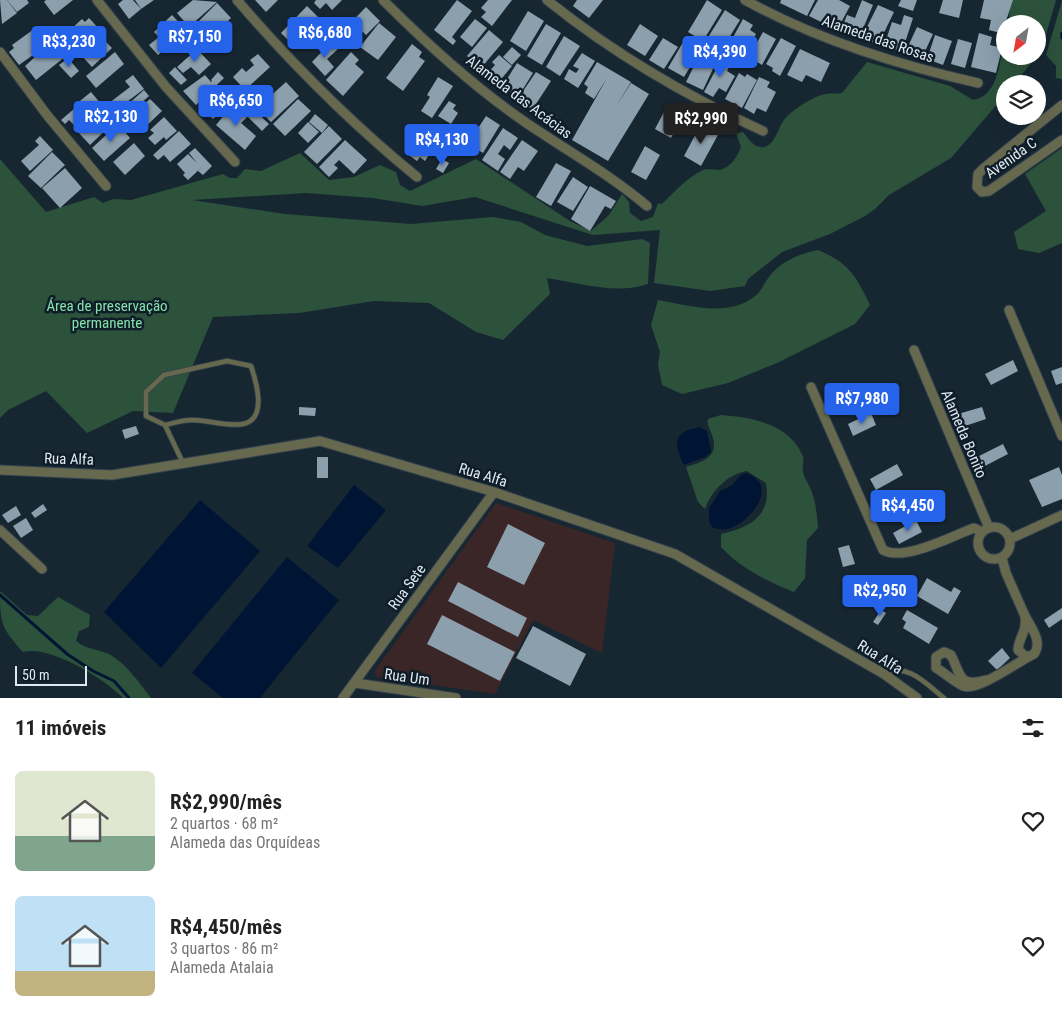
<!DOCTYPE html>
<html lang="pt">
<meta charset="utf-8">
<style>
body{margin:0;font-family:"Roboto Condensed",sans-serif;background:#f2f2f2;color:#222;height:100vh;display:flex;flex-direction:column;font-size:19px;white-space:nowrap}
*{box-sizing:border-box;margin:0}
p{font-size:16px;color:#767676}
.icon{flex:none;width:28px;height:28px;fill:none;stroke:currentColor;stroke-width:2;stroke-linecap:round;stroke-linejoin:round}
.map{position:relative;height:698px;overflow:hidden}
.side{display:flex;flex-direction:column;background:#fff;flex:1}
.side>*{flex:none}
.needle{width:32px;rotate:211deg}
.tools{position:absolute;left:996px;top:15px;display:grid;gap:10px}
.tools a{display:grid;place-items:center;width:50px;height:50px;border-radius:50%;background:#fff;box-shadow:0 5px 20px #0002;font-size:25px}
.scale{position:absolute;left:15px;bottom:12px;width:72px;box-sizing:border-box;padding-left:5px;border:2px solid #dee8f0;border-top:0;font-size:14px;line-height:18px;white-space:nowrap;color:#dee8f0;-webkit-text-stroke:4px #0e1d28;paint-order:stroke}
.price{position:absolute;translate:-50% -42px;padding:0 11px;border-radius:5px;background:#2563eb;color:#fff;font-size:16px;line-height:32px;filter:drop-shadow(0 1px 2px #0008)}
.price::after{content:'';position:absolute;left:50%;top:30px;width:15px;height:11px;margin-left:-8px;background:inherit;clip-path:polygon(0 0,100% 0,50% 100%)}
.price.on{background:#222;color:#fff}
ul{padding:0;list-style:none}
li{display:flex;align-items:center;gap:15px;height:125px;padding:0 15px}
li span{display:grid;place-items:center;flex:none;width:140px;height:100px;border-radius:8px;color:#555}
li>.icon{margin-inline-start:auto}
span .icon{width:60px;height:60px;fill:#fffc;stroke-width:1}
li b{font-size:21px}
h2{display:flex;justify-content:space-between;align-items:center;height:60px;padding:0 15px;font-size:21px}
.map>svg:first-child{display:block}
.education{fill:#3a2627}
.green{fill:#2c523b}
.water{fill:#001534}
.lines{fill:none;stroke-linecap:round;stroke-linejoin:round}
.stream{stroke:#001534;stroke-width:3}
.building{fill:#8c9fad}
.service-casing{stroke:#33424d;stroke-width:6}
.minor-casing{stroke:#33424d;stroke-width:11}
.service{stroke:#67694f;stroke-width:4.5}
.minor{stroke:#67694f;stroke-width:9}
.labels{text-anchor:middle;stroke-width:5;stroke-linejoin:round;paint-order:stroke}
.street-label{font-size:15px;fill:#dee8f0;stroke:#0e1d28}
.park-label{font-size:15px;fill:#86e0aa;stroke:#0e1d28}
</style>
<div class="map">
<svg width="1062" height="698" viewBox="0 0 1062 698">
<rect width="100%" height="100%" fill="#172732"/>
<path class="education" d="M496,503L615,543L602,653L533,620L495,694L377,677L374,672Z"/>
<g class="green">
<path d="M1011,0H1056L1041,52L1038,56V24H1008Z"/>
<path d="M1062,1V79L1056,78V66L1046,55Z"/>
<path d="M1005,35V56H1037L1014,84H1005V95L951,158L889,195L875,209L865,216L830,234L782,252L748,279L745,286L710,291L654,283L660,230L593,235L475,197L422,206L373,198L306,193L192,200L285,214L411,224L493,217L521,222L545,235L587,246L642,239L650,243L648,284C617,295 578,283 547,278L550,294L503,340L476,332L429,303L374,301L299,313L213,317L173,413L133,411L87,433L46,391L8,410L0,418V159L46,212L94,197L103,203L113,199L131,200L223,174L230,178H237L245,169L261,171L300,153L329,180L354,177L380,165L396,172L400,185L410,191L476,159L570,221L591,231L609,215L622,194L629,202L630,213L641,221L653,217L658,203L662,204C674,192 686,179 701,171C708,168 713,170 720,170C730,168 738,156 741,147L736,133L743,132C748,138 754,149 764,147C775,145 778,128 784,120C792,110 813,96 826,94C831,93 836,94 842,93L867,62L950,86L973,100C1000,96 1000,57 1005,35Z"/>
<path d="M1062,148V243L1039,253L1018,249L1014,232L1046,211L1025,174Z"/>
<path d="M818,250C849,263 856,276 870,305L855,324L777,363L728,383L682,394L662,385L658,365L660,352L651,325L658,300C687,305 729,318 755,296C761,292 764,283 769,277C781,261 799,254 818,250Z"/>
<path d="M721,415C751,417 791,424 803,457C804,462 802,468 803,472C804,478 809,484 811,490C816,502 817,515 818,528L807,540L805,578L794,592C768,582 739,567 721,547V534C748,528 772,517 766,483L747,471C728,474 711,491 705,509L698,502L686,467C703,462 720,457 712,435C710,428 707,427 708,419Z"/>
<path d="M0,591L27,615L38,616L58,597L90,615L89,627L79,631L76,641C87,650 98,649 109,654C126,663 140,684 151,698H123C105,679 50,645 23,652C1,628 0,622 0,591Z"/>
</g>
<g class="water">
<path d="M699,427L707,431L711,452L705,457L684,465C681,460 680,456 678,450C674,433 686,430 699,427Z"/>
<path d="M746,473C781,485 750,523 728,529C723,530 718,529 713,528L709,522V508L717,496L720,491L731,486L741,475Z"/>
<path d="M354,485L386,510L338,568L307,546Z"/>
<path d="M200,500L260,551L161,668L104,612Z"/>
<path d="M287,557L339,600L260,698H223L192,673Z"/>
</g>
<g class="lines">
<g class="stream">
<path d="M1062,33V38"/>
<path d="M0,595L67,654L93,671L114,681L129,698"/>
</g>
</g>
<g class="building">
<path d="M0,0H7L17,13L2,24Z"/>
<path d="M7,0H27L29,3L17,12Z"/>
<path d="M46,0H73L54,15L44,2Z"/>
<path d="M123,0H133L141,9L129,19L118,4Z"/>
<path d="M135,0H154L141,9Z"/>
<path d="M193,0L217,2L189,27L177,13Z"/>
<path d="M255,0H278L266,12Z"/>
<path d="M316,0H342L332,10L326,3L320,9L314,3Z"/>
<path d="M457,0L472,11L452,37L456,41L453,45L434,30Z"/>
<path d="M488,0H512L492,26L481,17L486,12L481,8Z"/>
<path d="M577,0H603L589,18L573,6Z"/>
<path d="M707,0L722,10L703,41L688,32Z"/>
<path d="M781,0H815L807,16L780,3Z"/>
<path d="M818,0H839L850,6L837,30L809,16Z"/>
<path d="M862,0L873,5L859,38L841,30L847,15L855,18Z"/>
<path d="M901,0H917L913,11L898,6Z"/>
<path d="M943,0H963L959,18L939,13Z"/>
<path d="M984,0H1013L1005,24L1004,34L989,30L991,20L980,18Z"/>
<path d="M217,3L231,18L203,45L189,31Z"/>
<path d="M878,5L894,12L878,45L862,37Z"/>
<path d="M307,6L320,19L294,46L281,33Z"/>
<path d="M366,7L380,21L366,35L359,28L347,41L340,34Z"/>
<path d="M725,10L740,20L722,49L707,39Z"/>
<path d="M528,11L544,21L526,51L510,41Z"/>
<path d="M172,15L186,30L158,55L149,45L159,37L154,32Z"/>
<path d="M904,15L913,18L902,52L884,46L892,22L901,25Z"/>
<path d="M89,18L101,31L78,51L73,45L67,50L58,41L82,19L85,22Z"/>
<path d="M475,19L487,28L472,47L460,37Z"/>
<path d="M743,19L753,25L750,30L756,34L747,50L731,41Z"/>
<path d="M379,23L396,37L378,60L360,47Z"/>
<path d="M546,24L561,33L542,65L527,56Z"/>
<path d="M640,24L658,36L645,56L627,45Z"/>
<path d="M917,27L933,34L922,58L906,51Z"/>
<path d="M34,29L43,41L37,46L40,50L19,65L9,52L14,48L12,45Z"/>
<path d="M489,30L503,42L481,68L467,56Z"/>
<path d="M763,32L776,39L762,65L749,57Z"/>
<path d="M979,33L992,37L990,45L1002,48L996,73L971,67Z"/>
<path d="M99,35L112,48L92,67L80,54Z"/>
<path d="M935,35L952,41L943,65L927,59Z"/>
<path d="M564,36L580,46L560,76L546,67Z"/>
<path d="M686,37L695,42L692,48L699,52L684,77L668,68Z"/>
<path d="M663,38L678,47L664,69L649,60Z"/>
<path d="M781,38L796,46L780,76L772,71L773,68L766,64Z"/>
<path d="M958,39L972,43L965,68L951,64Z"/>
<path d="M53,41L66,56L36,80L25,66Z"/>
<path d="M331,42L338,49L327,59L334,67L325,76L312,62Z"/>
<path d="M412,44L422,52L419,57L425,61L403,91L386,78Z"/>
<path d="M704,46L720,54L703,90L686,82Z"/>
<path d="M512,47L521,55L512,65L503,57Z"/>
<path d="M197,49L211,64L199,75L191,67L183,73L177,67Z"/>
<path d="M800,49L830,63L821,82L806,75L802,82L787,75Z"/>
<path d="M115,52L124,64L96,88L86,76Z"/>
<path d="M351,52L359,60L355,64L364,72L343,96L326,80Z"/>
<path d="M582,53L595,61L578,88L564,79L569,69L576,73L579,69L573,66Z"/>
<path d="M258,54L270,67L245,90L233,77L242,68L246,72L254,65L250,60Z"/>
<path d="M499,55L512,66L498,83L487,74L495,65L492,62Z"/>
<path d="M723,56L732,61L727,71L735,76L726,92L719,88L713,97L704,92Z"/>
<path d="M68,58L79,71L71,78L59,65Z"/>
<path d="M597,62L631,82L615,108L631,83L649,94L608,161L572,140L607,78L594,99L585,93L588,87L584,84Z"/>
<path d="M517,63L533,73L518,97L502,87Z"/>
<path d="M175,67L187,80L181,85L169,73Z"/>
<path d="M218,72L224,78L196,105L183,91L205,75L211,82L199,94L212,81L211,80Z"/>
<path d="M536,72L551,81L532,110L517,100Z"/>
<path d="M739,73L745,77L747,74L757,80L742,108L725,99Z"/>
<path d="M133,75L144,89L115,111L109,103L130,87L125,81Z"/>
<path d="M438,77L453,86L432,118L421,111L430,97L427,95Z"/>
<path d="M759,77L770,82L767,87L776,92L766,112L757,108L754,114L744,108Z"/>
<path d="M286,82L299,96L271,122L263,114L271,106L266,100Z"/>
<path d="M221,88L228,95L220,103L225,108L213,119L201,107Z"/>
<path d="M144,90L149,96L131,112L126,106Z"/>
<path d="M91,92L101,104L84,117L75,105Z"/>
<path d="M150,99L162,111L140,132L128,119Z"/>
<path d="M298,99L311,111L285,136L273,124Z"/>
<path d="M449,101L456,105L453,109L458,113L451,124L438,116Z"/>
<path d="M235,102L243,109L240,112L247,117L241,123L256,136L245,150L216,125Z"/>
<path d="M105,105L113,113L109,117L114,122L90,145L78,132Z"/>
<path d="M667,106L683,115L671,138L655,129Z"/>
<path d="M75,108L85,119L76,127L69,120L65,124L61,120Z"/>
<path d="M255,111L269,124L262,131L248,117Z"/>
<path d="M315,114L328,125L322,133L309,122Z"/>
<path d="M486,116L500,125L483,153L468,144Z"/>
<path d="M164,117L177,131L166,140L164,137L155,145L148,138L154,133L150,130Z"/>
<path d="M308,122L319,132L308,143L298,133Z"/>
<path d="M118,124L130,138L104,161L92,148Z"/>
<path d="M701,124L719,133L701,166L684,156Z"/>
<path d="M329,126L342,139L317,164L304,152Z"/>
<path d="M429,126L438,132L432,141L436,144L425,161L420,157L417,161L410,156Z"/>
<path d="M503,128L518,138L510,150L504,145L498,154L505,159L498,171L482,160Z"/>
<path d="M179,131L191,144L170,162L164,155L158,160L153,155Z"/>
<path d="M40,136L53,150L30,171L21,161L39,145L35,141Z"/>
<path d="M345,140L367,160L354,174L339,160L334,165L338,168L329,177L319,167Z"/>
<path d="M522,140L538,151L524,171L518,167L510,179L500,172Z"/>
<path d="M134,143L145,156L125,175L113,162Z"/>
<path d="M645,146L660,155L646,180L631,172Z"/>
<path d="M195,148L212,166L203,175L198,171L202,167L188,180L183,175L185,173L177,164L188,154L197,163L189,153Z"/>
<path d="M52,152L65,165L41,188L28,176Z"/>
<path d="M442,159L449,163L443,173L436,169Z"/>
<path d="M556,163L571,171L551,206L536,197Z"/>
<path d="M65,168L82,188L60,208L42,188Z"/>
<path d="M573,177L588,187L573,211L557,202Z"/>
<path d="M590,186L616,201L611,209L605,206L590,231L571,219Z"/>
<path d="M1013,360L1018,371L991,385L985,374Z"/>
<path d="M1062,367V383L1056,385L1051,371Z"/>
<path d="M299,407L316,408L315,416L299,415Z"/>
<path d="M982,407L986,419L962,427L958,414Z"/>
<path d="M871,413L876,425L853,436L848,424Z"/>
<path d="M136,426L139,434L125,439L122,430Z"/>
<path d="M1003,444L1008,454L983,467L977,457Z"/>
<rect x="317" y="457" width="11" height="21"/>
<path d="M897,464L903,475L876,490L870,479Z"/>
<path d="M1059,467L1062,475V499L1042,507L1029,480Z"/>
<path d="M919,500L924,512L903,522L897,510Z"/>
<path d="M43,504L47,510L35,518L31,513Z"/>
<path d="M16,506L21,515L8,523L2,515Z"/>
<path d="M26,518L33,530L21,538L13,526Z"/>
<path d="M916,520L922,532L899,544L893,533Z"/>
<path d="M508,524L545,543L524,585L487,567Z"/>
<path d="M849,545L855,564L843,567L838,548Z"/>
<path d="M927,578L951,592L954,587L961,591L948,614L917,596Z"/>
<path d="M458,582L527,618L518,637L448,601Z"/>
<path d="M1062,608V619L1049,628L1044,620Z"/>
<path d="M881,610L886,613L878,625L873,622Z"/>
<path d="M907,610L938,628L929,644L903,628L906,622L902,619Z"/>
<path d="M442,615L515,652L500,681L427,644Z"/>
<path d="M533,626L586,654L570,686L516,658Z"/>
<path d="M1002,648L1010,658L997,670L988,661Z"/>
</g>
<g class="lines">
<g class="service-casing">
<g id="service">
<path d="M165,425L146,416V392L164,375L227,361L251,366C256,381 268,419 243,424C227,427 208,420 192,420C183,420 174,423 165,425L183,463"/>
<path d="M884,674C908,662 926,684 944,698"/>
</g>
</g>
<g class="minor-casing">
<g id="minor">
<path d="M97,0L166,87L235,162"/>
<path d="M237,0C292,64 351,123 417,177"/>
<path d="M383,0C426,43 472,85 522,120C564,149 608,173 647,206"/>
<path d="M547,0C613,53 686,96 763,131"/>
<path d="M745,0C817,40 898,65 978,83"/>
<path d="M0,52L47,115L106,186"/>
<path d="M1062,105L984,168L978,174L977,187L982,192L989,191L1062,140"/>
<path d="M1009,310L1062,436"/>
<path d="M914,350L989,528"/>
<path d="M811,387L883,550C904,562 952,536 974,528L982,532"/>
<path d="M0,470L112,475L320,441L494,492L675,554L884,674L917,698"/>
<circle cx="994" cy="543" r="16"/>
<path d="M0,530L42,569"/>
<path d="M1010,539L1062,515"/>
<path d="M1002,558L1006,573L1025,616"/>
<path d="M986,680C958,688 961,674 951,655L944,652L936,657V668C945,673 953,681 963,686C978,692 1020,660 1034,654C1043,642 1031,627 1025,616C1027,633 1019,636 1018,650L1025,656H1029"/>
<path d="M355,683L456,698"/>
<path d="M343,698L494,492"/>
</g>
</g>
<use href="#service" class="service"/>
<use href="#minor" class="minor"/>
</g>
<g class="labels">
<g class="street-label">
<text transform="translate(878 39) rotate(19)" y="5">Alameda das Rosas</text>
<text transform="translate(519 97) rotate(37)" y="5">Alameda das Acácias</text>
<text transform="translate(1011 158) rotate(-35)" y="5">Avenida C</text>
<text transform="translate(964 434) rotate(67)" y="5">Alameda Bonito</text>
<text transform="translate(69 459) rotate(2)" y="5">Rua Alfa</text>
<text transform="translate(483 475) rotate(17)" y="5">Rua Alfa</text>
<text transform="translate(407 587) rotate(-54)" y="5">Rua Sete</text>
<text transform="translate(880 657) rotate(32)" y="5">Rua Alfa</text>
<text transform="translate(407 677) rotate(8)" y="5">Rua Um</text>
</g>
<g class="park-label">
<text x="107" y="311">Área de preservação<tspan x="107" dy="17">permanente</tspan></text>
</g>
</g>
</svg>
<div class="tools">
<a><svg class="needle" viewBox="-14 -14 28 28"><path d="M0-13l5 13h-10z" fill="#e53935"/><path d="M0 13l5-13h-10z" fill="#767676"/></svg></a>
<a><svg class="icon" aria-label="layers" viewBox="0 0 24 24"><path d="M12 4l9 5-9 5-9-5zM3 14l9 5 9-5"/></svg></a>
</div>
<div class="scale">50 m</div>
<b class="price" style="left:325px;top:59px">R$6,680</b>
<b class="price" style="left:195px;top:63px">R$7,150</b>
<b class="price" style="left:69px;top:68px">R$3,230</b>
<b class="price" style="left:720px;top:78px">R$4,390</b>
<b class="price" style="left:236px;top:127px">R$6,650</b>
<b class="price" style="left:111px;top:143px">R$2,130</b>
<b class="price on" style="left:701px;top:145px">R$2,990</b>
<b class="price" style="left:442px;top:166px">R$4,130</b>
<b class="price" style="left:862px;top:425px">R$7,980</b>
<b class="price" style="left:908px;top:532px">R$4,450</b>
<b class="price" style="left:880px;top:617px">R$2,950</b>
</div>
<section class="side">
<h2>11 imóveis<svg class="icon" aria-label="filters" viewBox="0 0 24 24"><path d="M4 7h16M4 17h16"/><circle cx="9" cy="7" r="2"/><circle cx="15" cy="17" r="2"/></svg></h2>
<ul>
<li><span style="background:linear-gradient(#dfe7d0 65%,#7fa58c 0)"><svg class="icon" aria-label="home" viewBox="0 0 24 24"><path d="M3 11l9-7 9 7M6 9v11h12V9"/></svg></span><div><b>R$2,990/mês</b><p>2 quartos · 68 m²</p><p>Alameda das Orquídeas</p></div><svg class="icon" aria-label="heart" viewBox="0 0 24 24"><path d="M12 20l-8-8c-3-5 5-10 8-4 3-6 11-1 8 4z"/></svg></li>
<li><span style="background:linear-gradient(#bfe0f5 75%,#c2b280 0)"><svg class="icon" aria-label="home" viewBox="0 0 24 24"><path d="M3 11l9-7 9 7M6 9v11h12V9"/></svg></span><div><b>R$4,450/mês</b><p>3 quartos · 86 m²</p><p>Alameda Atalaia</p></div><svg class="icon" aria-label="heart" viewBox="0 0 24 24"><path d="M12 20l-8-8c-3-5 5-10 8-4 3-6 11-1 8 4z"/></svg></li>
</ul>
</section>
